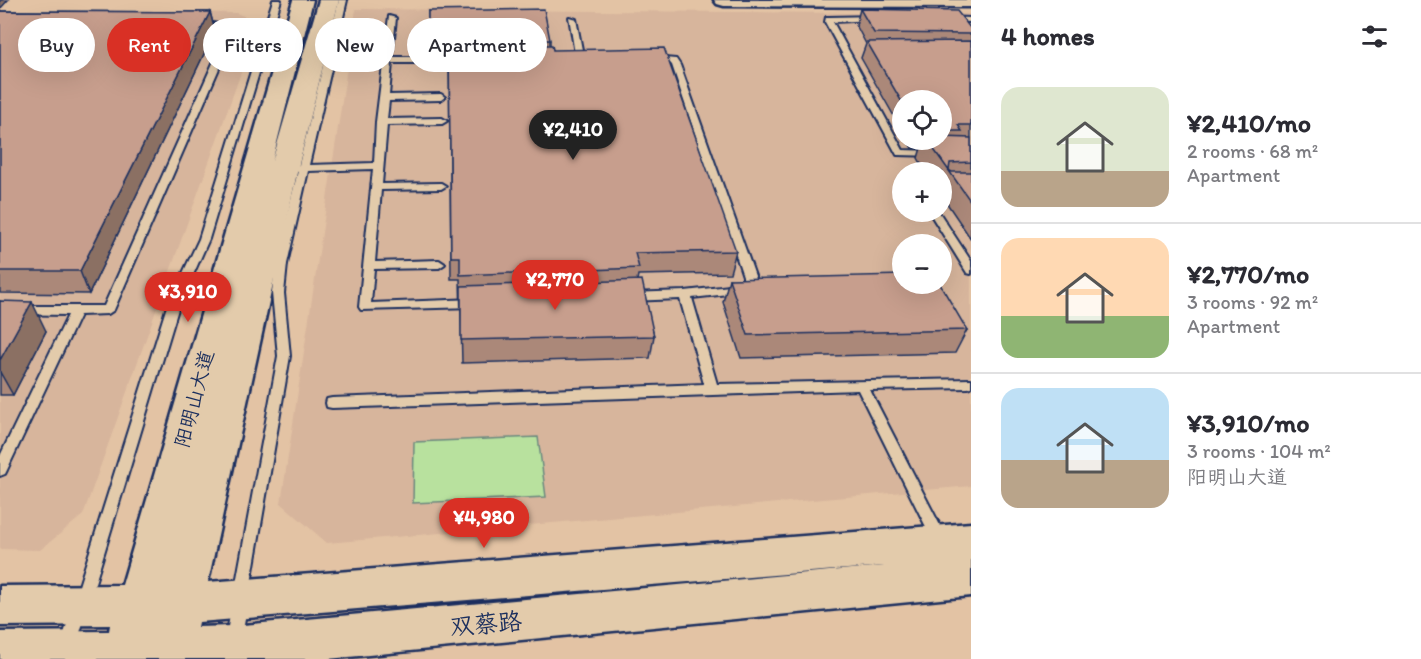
<!DOCTYPE html>
<meta charset="utf-8">
<style>
body{margin:0;font-family:Itim,"LXGW WenKai TC",sans-serif;background:#f2f2f3;color:#2b2b33;height:100vh;display:flex;flex-direction:column;font-size:22px;white-space:nowrap}
*{box-sizing:border-box;margin:0}
p{font-size:20px;color:#7c7c81}
.icon{flex:none;width:33px;height:33px;fill:none;stroke:currentColor;stroke-width:2;stroke-linecap:round;stroke-linejoin:round}
.map{position:relative;flex:1;overflow:hidden}
.details{display:flex;flex-direction:column;background:#fff;width:450px}
.details>*{flex:none}
.guide{position:absolute;left:18px;top:18px;width:570px;height:54px;display:flex;gap:12px}
.tools{position:absolute;left:892px;top:90px;display:grid;gap:12px}
.tools a{display:grid;place-items:center;width:60px;height:60px;border-radius:50%;background:#fff;box-shadow:0 6px 24px #0002;font-size:30px}
.price{position:absolute;translate:-50% -51px;padding:0 14px;border-radius:21px;background:#d93025;color:#fff;font-size:20px;line-height:39px;filter:drop-shadow(0 2px 3px #0008)}
.price::after{content:'';position:absolute;left:50%;top:36px;width:18px;height:14px;margin-left:-9px;background:inherit;clip-path:polygon(0 0,100% 0,50% 100%)}
.price.on{background:#222;color:#fff}
ul{padding:0;list-style:none}
li{display:flex;align-items:center;gap:18px;height:150px;padding:0 30px}
li+li{border-top:2px solid #e1e1e2}
li span{display:grid;place-items:center;flex:none;width:168px;height:120px;border-radius:18px;color:#555}
li>.icon{margin-inline-start:auto}
span .icon{width:72px;height:72px;fill:#fffc;stroke-width:1}
li b{font-size:26px}
h2{display:flex;justify-content:space-between;align-items:center;height:72px;padding:0 30px;font-size:26px}
.pill{padding:0 21px;border-radius:27px;background:#fff;box-shadow:0 6px 24px #0002;font-size:21px;line-height:54px}
.pill.on{background:#d93025;color:#fff}
main{display:flex;flex:1;min-height:0}
.map>svg:first-child{display:block}
.built{fill:#d7b59c;fill-rule:evenodd}
.green{fill:#b8e19e;stroke:#6a887e;stroke-width:1.5}
.lines{fill:none;stroke-linecap:round;stroke-linejoin:round}
.lane-casing{stroke:#1b2f5e;stroke-width:4}
.secondary-casing{stroke:#1b2f5e;stroke-width:5}
.lane{fill:#e3cbab;fill-rule:evenodd}
.secondary{fill:#e3cbab;fill-rule:evenodd}
.wall{fill:#ab8879;stroke:#1b2f5e;stroke-width:1.5}
.shaded-wall{fill:#8b6f63;stroke:#1b2f5e;stroke-width:1.5}
.building{fill:#c79e8d;stroke:#1b2f5e;stroke-width:1.5}
.labels{text-anchor:middle;stroke-width:5;stroke-linejoin:round;paint-order:stroke}
.street-label{font-size:20px;fill:#1b2f5e;stroke:#e3cbab}
.near-street-label{font-size:24px;fill:#1b2f5e;stroke:#e3cbab}
</style>
<main>
<div class="map">
<svg width="971" height="659" viewBox="0 0 971 659">
<rect width="100%" height="100%" fill="#e3c3a4"/>
<filter id="ink" filterUnits="userSpaceOnUse"><feTurbulence type="fractalNoise" baseFrequency=".0167" numOctaves="2"/><feDisplacementMap in="SourceGraphic" scale="12" xChannelSelector="R" yChannelSelector="G"/><feConvolveMatrix kernelMatrix="1 2 1 2 8 2 1 2 1" color-interpolation-filters="sRGB"/></filter>
<g filter="url(#ink)">
<g class="built">
<path d="M356,9L971,14V486L327,543L281,503ZM903,100H942V140H903ZM903,172H942V212H903ZM903,244H942V284H903Z"/>
<path d="M0,10L236,13L259,22L83,515L40,550L0,549Z"/>
</g>
<path class="green" d="M538,437L546,497L413,503L414,442Z"/>
<g class="lines">
<g class="lane-casing">
<g id="lane">
<path d="M273,0H281L209,239L178,309L72,659H56L166,309L199,239Z"/>
<path d="M339,0H347L309,165L374,163L376,122L389,16L396,18L392,57H465L469,60L465,63H392L389,95L441,94L445,97L441,100L389,101L387,119L442,118L447,121L442,124L387,125L382,184L441,183L446,186L441,189L381,190L375,262L439,260L445,264L439,268L374,269L371,303L475,299L481,303L475,307L361,310L359,307L373,169L308,171L287,264L284,293L290,356L238,659H222L278,356L272,293L275,264L298,171L293,168L299,165Z"/>
<path d="M877,16V20H874L833,22L903,150L934,151L939,154L937,156L897,155L825,22L826,17H829Z"/>
<path d="M569,17L576,19L584,60L583,62L576,60Z"/>
<path d="M946,17L971,18V22L949,21L945,19Z"/>
<path d="M195,23H213L232,27L234,34L114,310L108,314L80,315L7,470L5,474L0,476V456L68,315L0,314V306H104L226,34L225,30L213,27H195Z"/>
<path d="M653,57L676,59L680,65L755,276L754,284L746,292L692,298L717,384L971,379V387L968,388L870,390L945,535L947,540L945,545L940,546L935,545L858,390L332,408L327,407L326,403L327,399L332,398L704,384L680,299L630,301L624,297L630,293L685,291L739,285L743,283V276L672,65L670,63L650,62L649,60Z"/>
<path d="M929,212H939L971,261V274L967,273Z"/>
</g>
</g>
<g class="secondary-casing">
<g id="secondary">
<path d="M293,0H313L272,162L319,0H339L298,168L208,582L971,523V596L328,659H0V632L109,631L110,625L0,626V586L122,585ZM884,566L232,626L198,627L199,622Z"/>
<path d="M714,0H971V7L724,6L717,4Z"/>
</g>
</g>
<use href="#lane" class="lane"/>
<use href="#secondary" class="secondary"/>
</g>
<g class="wall">
<path d="M860,9L971,29V239L942,196V172H926L918,158L921,148H912L907,140H942V100H903V132L861,58L866,44L856,25Z"/>
<path d="M0,11L210,12L215,31L89,294L0,293Z"/>
<path d="M428,11L550,40V45L553,50L736,251L730,273L638,275L637,280L654,336L650,358L462,363L460,279H451L449,46L429,47Z"/>
<path d="M729,279L967,330L955,353L741,358L723,302Z"/>
<path d="M0,301L46,331L13,395H0Z"/>
</g>
<g class="shaded-wall">
<path d="M0,0H8L0,9Z"/>
<path d="M210,12L215,31L89,294L80,271Z"/>
<path d="M32,302L46,331L13,395L0,372V360Z"/>
</g>
<g class="building">
<path d="M544,9L550,40L450,39V30L428,31V11Z"/>
<path d="M860,9L957,11L971,29V34L874,33Z"/>
<path d="M0,11L210,12L80,271H0Z"/>
<path d="M971,41V125H958L962,131H942V100H903V104L867,42Z"/>
<path d="M449,45H552L553,50L664,48L736,251L635,253L639,268L460,275V257H451Z"/>
<path d="M942,137L971,138V162L950,163L949,170L952,172H971V202L935,151L928,140H942Z"/>
<path d="M903,275V284H940L967,330L748,335L729,279Z"/>
<path d="M642,280L654,336L461,340V286Z"/>
<path d="M0,301L32,302L0,360Z"/>
</g>
</g>
<g class="labels">
<g class="street-label">
<text transform="translate(194 399) rotate(-75)" y="7">阳明山大道</text>
</g>
<g class="near-street-label">
<text transform="translate(486 624) rotate(-5)" y="8">双蔡路</text>
</g>
</g>
</svg>
<div class="tools">
<a><svg class="icon" aria-label="locate" viewBox="0 0 24 24"><circle cx="12" cy="12" r="6"/><path d="M12 2v4M12 18v4M2 12h4M18 12h4"/></svg></a>
<a>+</a>
<a>−</a>
</div>
<b class="price on" style="left:573px;top:161px">¥2,410</b>
<b class="price" style="left:555px;top:311px">¥2,770</b>
<b class="price" style="left:188px;top:323px">¥3,910</b>
<b class="price" style="left:484px;top:549px">¥4,980</b>
<div class="guide">
<a class="pill">Buy</a>
<a class="pill on">Rent</a>
<a class="pill">Filters</a>
<a class="pill">New</a>
<a class="pill">Apartment</a>
</div>
</div>
<section class="details">
<h2>4 homes<svg class="icon" aria-label="filters" viewBox="0 0 24 24"><path d="M4 7h16M4 17h16"/><circle cx="9" cy="7" r="2"/><circle cx="15" cy="17" r="2"/></svg></h2>
<ul>
<li><span style="background:linear-gradient(#dfe7d0 70%,#b9a48a 0)"><svg class="icon" aria-label="home" viewBox="0 0 24 24"><path d="M3 11l9-7 9 7M6 9v11h12V9"/></svg></span><div><b>¥2,410/mo</b><p>2 rooms · 68 m²</p><p>Apartment</p></div></li>
<li><span style="background:linear-gradient(#ffd9b3 65%,#8fb573 0)"><svg class="icon" aria-label="home" viewBox="0 0 24 24"><path d="M3 11l9-7 9 7M6 9v11h12V9"/></svg></span><div><b>¥2,770/mo</b><p>3 rooms · 92 m²</p><p>Apartment</p></div></li>
<li><span style="background:linear-gradient(#bfe0f5 60%,#b9a48a 0)"><svg class="icon" aria-label="home" viewBox="0 0 24 24"><path d="M3 11l9-7 9 7M6 9v11h12V9"/></svg></span><div><b>¥3,910/mo</b><p>3 rooms · 104 m²</p><p>阳明山大道</p></div></li>
</ul>
</section>
</main>
